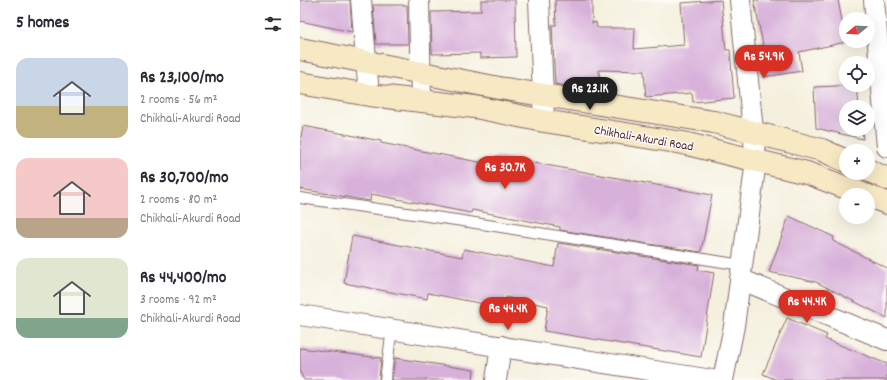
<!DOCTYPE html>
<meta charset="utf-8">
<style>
body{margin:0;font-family:Dekko,sans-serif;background:#f7f7f7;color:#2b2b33;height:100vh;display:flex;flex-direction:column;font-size:15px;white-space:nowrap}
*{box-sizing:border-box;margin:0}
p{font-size:13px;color:#7c7c81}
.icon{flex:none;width:22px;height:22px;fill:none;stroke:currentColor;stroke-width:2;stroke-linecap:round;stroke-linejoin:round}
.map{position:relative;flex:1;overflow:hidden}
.side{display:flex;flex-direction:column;background:#fff;width:300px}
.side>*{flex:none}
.needle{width:26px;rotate:252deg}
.fabs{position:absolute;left:539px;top:12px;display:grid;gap:8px}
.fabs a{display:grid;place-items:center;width:36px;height:36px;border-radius:50%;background:#fff;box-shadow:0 4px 16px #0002;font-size:20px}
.price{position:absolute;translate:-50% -34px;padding:0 9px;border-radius:14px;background:#d93025;color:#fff;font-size:13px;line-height:26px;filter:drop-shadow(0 1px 2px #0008)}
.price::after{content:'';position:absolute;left:50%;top:24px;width:12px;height:9px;margin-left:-6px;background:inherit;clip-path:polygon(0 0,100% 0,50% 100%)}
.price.active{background:#222;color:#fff}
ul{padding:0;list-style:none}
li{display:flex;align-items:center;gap:12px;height:100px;padding:0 16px}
li span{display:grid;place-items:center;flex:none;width:112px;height:80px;border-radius:12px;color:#555}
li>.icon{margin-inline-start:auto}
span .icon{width:48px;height:48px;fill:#fffc;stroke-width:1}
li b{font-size:17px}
h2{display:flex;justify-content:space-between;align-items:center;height:48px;padding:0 16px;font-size:17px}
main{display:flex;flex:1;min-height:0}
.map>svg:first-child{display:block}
.building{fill:#d8b1da}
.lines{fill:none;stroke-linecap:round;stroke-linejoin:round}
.lane-casing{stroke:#86686a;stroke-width:12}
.street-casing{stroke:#86686a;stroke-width:22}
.secondary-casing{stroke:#86686a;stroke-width:24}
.lane{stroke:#fff;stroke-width:10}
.street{stroke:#fff;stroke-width:20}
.secondary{stroke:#f7e9c3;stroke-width:22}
.labels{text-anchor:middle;stroke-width:3;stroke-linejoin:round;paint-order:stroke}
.street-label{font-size:13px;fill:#4a1f2b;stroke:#fdfcf7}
</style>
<main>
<section class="side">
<h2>5 homes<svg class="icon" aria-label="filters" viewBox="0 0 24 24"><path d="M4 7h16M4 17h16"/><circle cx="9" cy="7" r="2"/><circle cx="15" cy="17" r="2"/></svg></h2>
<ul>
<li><span style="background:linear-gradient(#c9d6e8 60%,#c2b280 0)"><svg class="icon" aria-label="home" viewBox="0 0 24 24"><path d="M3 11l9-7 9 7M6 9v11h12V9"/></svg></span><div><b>Rs 23,100/mo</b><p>2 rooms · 56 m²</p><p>Chikhali-Akurdi Road</p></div></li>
<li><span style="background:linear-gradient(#f6c9c9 75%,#b9a48a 0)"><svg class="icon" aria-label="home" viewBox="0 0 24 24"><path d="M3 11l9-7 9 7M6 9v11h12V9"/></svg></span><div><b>Rs 30,700/mo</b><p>2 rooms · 80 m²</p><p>Chikhali-Akurdi Road</p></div></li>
<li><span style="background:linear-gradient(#dfe7d0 75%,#7fa58c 0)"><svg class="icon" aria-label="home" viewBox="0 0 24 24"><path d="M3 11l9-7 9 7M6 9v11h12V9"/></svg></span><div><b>Rs 44,400/mo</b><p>3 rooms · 92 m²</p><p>Chikhali-Akurdi Road</p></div></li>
</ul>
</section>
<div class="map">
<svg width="587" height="380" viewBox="0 0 587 380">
<rect width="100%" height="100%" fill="#fdfcf7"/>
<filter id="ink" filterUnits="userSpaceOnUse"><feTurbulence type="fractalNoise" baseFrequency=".025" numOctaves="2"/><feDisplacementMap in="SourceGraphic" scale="8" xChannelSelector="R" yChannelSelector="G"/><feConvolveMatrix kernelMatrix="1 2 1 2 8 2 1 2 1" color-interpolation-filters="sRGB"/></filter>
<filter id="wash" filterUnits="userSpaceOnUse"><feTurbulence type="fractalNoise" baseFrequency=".012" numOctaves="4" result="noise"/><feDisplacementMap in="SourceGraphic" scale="16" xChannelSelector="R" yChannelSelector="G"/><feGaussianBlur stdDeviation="0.9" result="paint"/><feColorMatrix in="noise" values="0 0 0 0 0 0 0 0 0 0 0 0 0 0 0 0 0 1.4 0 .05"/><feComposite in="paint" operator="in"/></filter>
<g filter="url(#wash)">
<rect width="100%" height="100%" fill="#f5f0de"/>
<g id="blocks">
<g class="building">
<path d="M0,0H50L52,32L0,21Z"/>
<path d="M181,0H215L216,57L180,58V53L132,54L131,12L181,11Z"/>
<path d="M255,0H292V23L296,22L297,28H335L334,49L384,45L381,3L421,0L426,50H430L434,98L393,102L392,93L346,97L344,71L299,70L300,85L272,87L255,84L252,25H256Z"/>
<path d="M454,0H538L546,42L499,52L502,71L463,77L458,46L463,45Z"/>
<path d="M73,5H107L108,44H76Z"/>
<path d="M557,85L559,107H546V129H562L563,139L516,128L514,87Z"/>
<path d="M3,126L81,141V143L194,165L196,156L412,195L401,252L260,230V227L172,210L171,213L71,194L70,201L0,189V141Z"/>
<path d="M489,216L534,237L533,241L587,268V318L516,282L469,272Z"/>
<path d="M52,236L162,257L164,249L254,267L258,243L399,265L398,270L414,273L401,357L244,331L248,306L206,297L204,308L128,293L127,299L44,283Z"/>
<path d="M487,318L527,335L525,339L587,364V380H477L463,374Z"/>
<path d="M0,348L81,358L79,380H4L0,372Z"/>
<path d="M95,358L174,370L173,380H92Z"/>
</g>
</g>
</g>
<g filter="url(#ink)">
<use href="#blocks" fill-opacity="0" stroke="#86686a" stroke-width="1"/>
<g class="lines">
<g class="lane-casing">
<g id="lane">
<path d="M0,198L156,220L442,265"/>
<path d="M85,380L92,329"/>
</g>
</g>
<g class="street-casing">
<g id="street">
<path d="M61,0L69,95"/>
<path d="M119,0L121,100"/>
<path d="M239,0L244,121"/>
<path d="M574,0L587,147"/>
<path d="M440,279L587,340"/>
<path d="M0,315L412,380"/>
<path d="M196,380L201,346"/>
<path d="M423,380L434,326L456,161L440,0"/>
</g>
</g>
<g class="secondary-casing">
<g id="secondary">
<path d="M0,49L199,88L414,122L522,150L546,161"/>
<path d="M0,83L69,95L175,107L244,121L383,143L507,173L565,195"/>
<path d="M568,170L587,179"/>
<path d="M568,196L587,203"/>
</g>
</g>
<use href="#lane" class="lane"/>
<use href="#street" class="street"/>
<use href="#secondary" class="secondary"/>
</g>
</g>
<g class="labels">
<g class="street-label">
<text transform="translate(344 137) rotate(10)" y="5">Chikhali-Akurdi Road</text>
</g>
</g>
</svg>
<div class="fabs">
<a><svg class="needle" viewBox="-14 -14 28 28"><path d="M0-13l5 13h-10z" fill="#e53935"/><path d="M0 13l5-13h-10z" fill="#7c7c81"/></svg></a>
<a><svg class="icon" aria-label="locate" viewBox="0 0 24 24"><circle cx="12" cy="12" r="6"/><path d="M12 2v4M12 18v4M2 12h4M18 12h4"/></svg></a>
<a><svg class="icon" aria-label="layers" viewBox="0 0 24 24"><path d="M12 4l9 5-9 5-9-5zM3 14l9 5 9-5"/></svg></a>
<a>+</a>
<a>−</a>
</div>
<b class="price" style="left:464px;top:79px">Rs 54.9K</b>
<b class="price active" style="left:290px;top:111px">Rs 23.1K</b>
<b class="price" style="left:205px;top:190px">Rs 30.7K</b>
<b class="price" style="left:507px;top:324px">Rs 44.4K</b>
<b class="price" style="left:208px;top:331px">Rs 44.4K</b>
</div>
</main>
